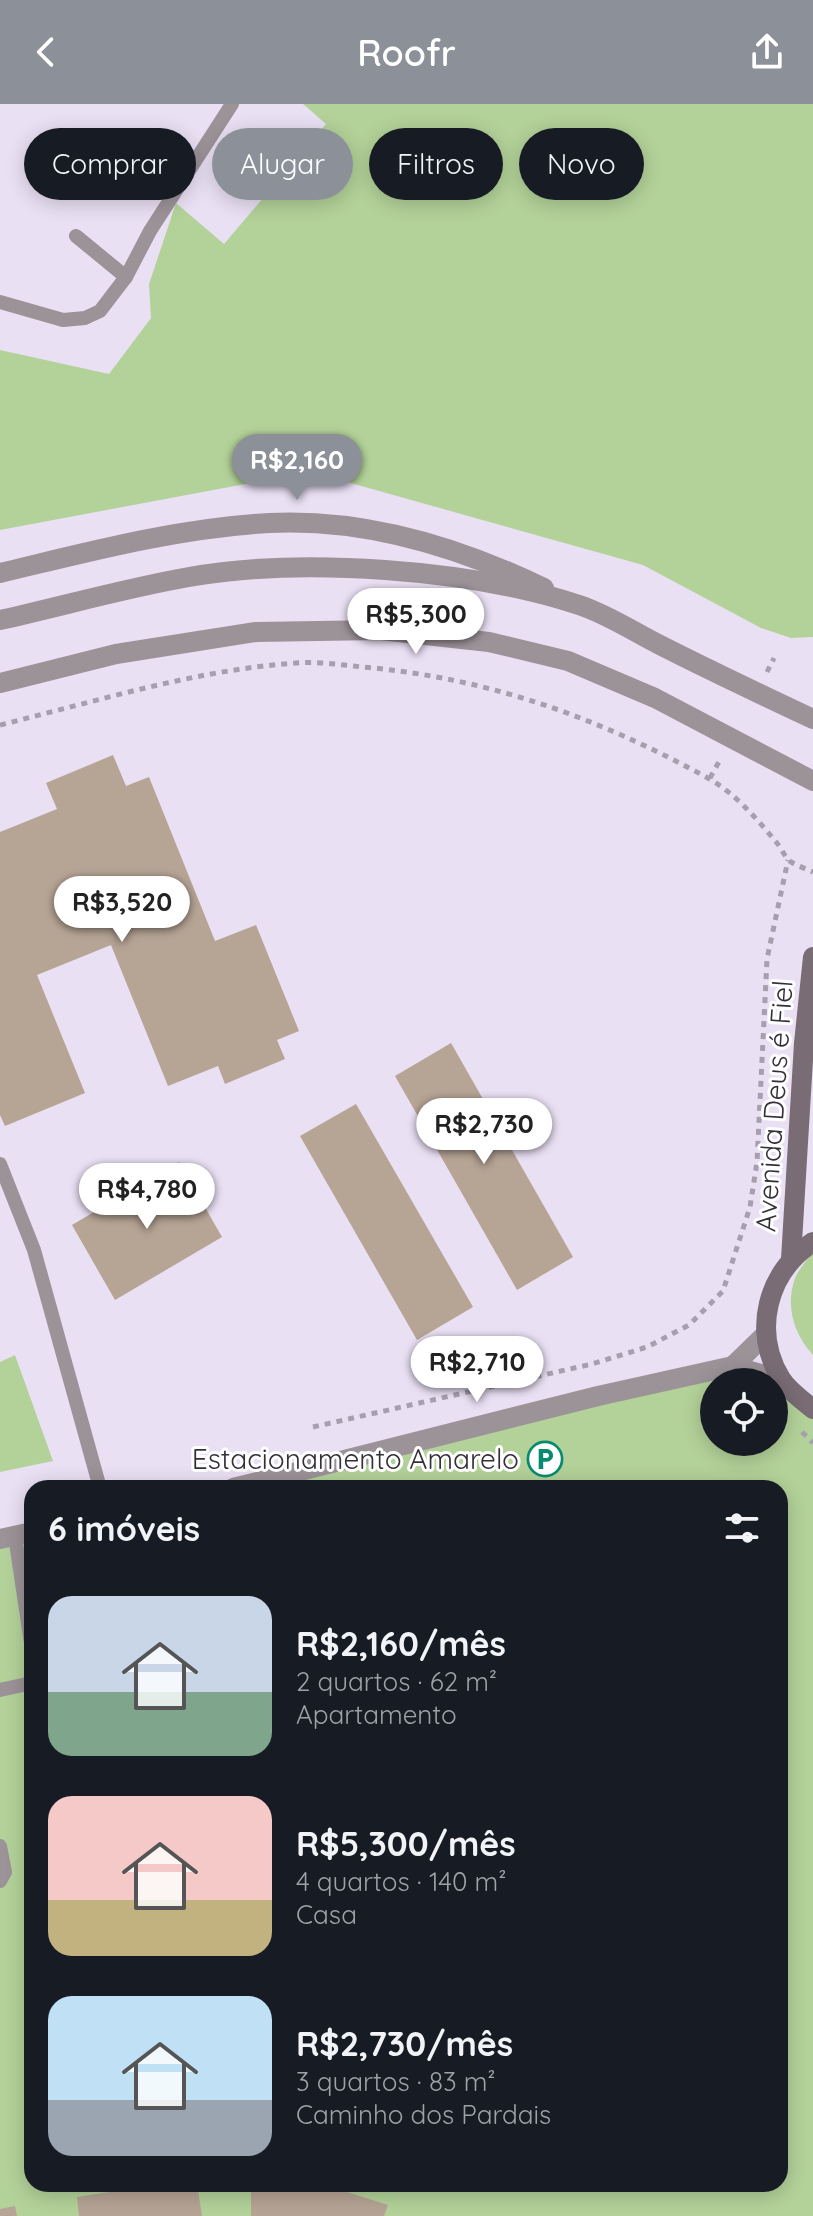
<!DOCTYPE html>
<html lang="pt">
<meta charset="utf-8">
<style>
body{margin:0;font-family:Quicksand,sans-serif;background:#20242c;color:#f1f3f6;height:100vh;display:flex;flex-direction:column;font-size:30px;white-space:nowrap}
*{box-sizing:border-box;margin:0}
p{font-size:26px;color:#9ea1a6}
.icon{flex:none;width:44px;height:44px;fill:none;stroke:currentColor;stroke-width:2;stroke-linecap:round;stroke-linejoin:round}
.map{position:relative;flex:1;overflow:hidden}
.details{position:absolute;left:24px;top:1376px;width:764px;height:712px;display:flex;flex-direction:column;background:#171b24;border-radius:24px;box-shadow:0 4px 20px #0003}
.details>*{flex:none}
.banner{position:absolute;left:24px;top:24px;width:766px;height:72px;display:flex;gap:16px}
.controls{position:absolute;left:700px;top:1264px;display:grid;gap:16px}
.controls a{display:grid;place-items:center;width:88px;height:88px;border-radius:50%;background:#171b24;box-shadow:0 4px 20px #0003;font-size:40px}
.price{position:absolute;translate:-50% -68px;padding:0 18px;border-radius:28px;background:#fff;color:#222;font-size:26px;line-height:52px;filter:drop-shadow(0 2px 4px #0008)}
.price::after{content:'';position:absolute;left:50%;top:48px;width:24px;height:18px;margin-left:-12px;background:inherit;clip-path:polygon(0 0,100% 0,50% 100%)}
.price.current{background:#8c9099;color:#fff}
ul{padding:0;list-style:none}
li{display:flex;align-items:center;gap:24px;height:200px;padding:0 24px}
li span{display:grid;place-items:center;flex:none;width:224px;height:160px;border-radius:24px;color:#555}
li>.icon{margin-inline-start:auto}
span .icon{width:96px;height:96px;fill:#fffc;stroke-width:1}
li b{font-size:34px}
h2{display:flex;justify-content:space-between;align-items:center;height:96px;padding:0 24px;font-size:34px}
.chip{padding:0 28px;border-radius:36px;background:#171b24;box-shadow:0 4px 20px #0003;font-size:28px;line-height:72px}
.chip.current{background:#8c9099;color:#fff}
header{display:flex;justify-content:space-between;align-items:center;height:104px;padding:0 24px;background:#8c9099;color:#fff;font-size:36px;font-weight:600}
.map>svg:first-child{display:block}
.green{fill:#b3d299;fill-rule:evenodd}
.building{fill:#b6a495}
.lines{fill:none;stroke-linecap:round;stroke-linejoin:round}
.path{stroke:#a79fae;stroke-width:5;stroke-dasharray:6 6;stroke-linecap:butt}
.service{stroke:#9c9399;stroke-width:14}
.minor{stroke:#9c9399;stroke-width:20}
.tertiary{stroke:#9c9399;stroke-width:20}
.secondary{stroke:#796c75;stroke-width:20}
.labels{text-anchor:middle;stroke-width:6;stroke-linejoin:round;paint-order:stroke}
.street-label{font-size:28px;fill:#343038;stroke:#fff}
.poi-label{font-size:28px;fill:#343038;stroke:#fff;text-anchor:end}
</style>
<header><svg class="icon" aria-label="back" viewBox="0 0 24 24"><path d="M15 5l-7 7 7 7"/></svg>Roofr<svg class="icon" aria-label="share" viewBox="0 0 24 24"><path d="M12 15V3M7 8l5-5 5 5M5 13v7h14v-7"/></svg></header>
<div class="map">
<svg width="813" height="2112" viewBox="0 0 813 2112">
<rect width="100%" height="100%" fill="#eae0f4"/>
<g class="green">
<path d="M303,0H813V533L791,534L761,524L643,461L347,378L272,375L0,426V246L109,270L151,214L149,180L176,99L224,140L326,20Z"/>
<path d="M813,1148V1251C794,1230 785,1203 795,1174C799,1165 807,1156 813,1148Z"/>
<path d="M15,1251L53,1357L0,1368V1258Z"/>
<path d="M733,1262L782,1276L790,1287L813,1303V2112H0V1435L32,1428V2080H780V1384H233L598,1292ZM714,1278H774V1338H714Z"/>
</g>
<g class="building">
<path d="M113,651L126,682L149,673L215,837L256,821L299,927L277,936L285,955L225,980L218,962L168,982L111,841L37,871L85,989L5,1022L0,1011V728L57,705L46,679Z"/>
<path d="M451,939L573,1153L517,1186L395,972Z"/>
<path d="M356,1000L473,1203L417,1236L300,1032Z"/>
<path d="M179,1058L222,1133L115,1196L72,1121Z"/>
<path d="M160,2080H197L202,2112H79L77,2093Z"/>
<path d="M251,2080H322L388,2101L384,2112H251Z"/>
<path d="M15,2102L17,2112H0V2105Z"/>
</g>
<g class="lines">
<g class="path">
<path d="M767,568L774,554"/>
<path d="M0,621C98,597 195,566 296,559C318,557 341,561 363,563C488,574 596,613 706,673C734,688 757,715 777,739C782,745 785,754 791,758C798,762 806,765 813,768"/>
<path d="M710,674L721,654"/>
<path d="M313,1323L592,1260L647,1243L689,1221L723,1187L750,1103L757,1058L767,855L788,756"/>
<path d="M802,1328L813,1339"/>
</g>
<g class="service">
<path d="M76,132L126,173"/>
<path d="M0,198L63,216L85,214L100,207L126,173L150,127L232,0"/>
<path d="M0,1060L34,1146L100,1384"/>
<path d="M15,1432L32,1546"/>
<path d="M0,1586L32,1579"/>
<path d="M0,1742L5,1768L0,1777"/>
</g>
<g class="minor">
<path d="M733,1262L766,1230"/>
<path d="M233,1384L598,1292L733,1262L782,1276"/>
<path d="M0,1435L32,1428"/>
</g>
<g class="tertiary">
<path d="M0,469C88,448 178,424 269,419C365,414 459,443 544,484"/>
<path d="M0,516C63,502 126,484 189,473C301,453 470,465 579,501C607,510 634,528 660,541C711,567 762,591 813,615"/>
<path d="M0,579L116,550L256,528L380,526L489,538L568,557L655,594L813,677"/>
</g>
<g class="secondary">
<path d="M813,1138C767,1168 752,1227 781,1275C789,1287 802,1296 813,1305"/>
<path d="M791,1155L804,939L813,853"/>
</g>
</g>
<defs>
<g id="parking-ring" transform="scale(1.8)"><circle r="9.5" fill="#fff" stroke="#078a6f" stroke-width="1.5"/><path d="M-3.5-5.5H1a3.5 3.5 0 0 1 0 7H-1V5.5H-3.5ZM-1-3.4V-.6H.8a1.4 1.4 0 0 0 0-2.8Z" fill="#078a6f"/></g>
</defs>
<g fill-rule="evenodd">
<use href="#parking-ring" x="545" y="1355"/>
</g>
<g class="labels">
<g class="street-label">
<text transform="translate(774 1002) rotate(-86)" y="10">Avenida Deus é Fiel</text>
</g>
<g class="poi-label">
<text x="519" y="1365">Estacionamento Amarelo</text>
</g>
</g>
</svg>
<div class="controls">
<a><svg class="icon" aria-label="locate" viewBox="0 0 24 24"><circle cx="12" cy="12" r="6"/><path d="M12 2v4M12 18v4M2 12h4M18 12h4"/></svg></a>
</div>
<b class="price current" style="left:297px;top:398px">R$2,160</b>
<b class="price" style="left:416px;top:552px">R$5,300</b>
<b class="price" style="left:122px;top:840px">R$3,520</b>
<b class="price" style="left:484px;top:1062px">R$2,730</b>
<b class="price" style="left:147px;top:1127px">R$4,780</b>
<b class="price" style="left:477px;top:1300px">R$2,710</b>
<div class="banner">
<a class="chip">Comprar</a>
<a class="chip current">Alugar</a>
<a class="chip">Filtros</a>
<a class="chip">Novo</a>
</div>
<section class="details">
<h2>6 imóveis<svg class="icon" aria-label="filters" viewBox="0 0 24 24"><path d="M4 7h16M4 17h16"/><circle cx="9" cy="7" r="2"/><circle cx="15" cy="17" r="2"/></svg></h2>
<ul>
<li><span style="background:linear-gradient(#c9d6e8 60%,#7fa58c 0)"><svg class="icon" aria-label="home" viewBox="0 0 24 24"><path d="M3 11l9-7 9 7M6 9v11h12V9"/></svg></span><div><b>R$2,160/mês</b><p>2 quartos · 62 m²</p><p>Apartamento</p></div></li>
<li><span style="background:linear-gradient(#f6c9c9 65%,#c2b280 0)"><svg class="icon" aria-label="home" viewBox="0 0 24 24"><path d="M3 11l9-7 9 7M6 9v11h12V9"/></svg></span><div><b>R$5,300/mês</b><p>4 quartos · 140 m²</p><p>Casa</p></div></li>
<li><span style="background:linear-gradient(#bfe0f5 65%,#9aa5b1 0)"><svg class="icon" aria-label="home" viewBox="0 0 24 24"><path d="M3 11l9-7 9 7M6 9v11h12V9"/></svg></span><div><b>R$2,730/mês</b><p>3 quartos · 83 m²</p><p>Caminho dos Pardais</p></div></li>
</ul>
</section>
</div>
